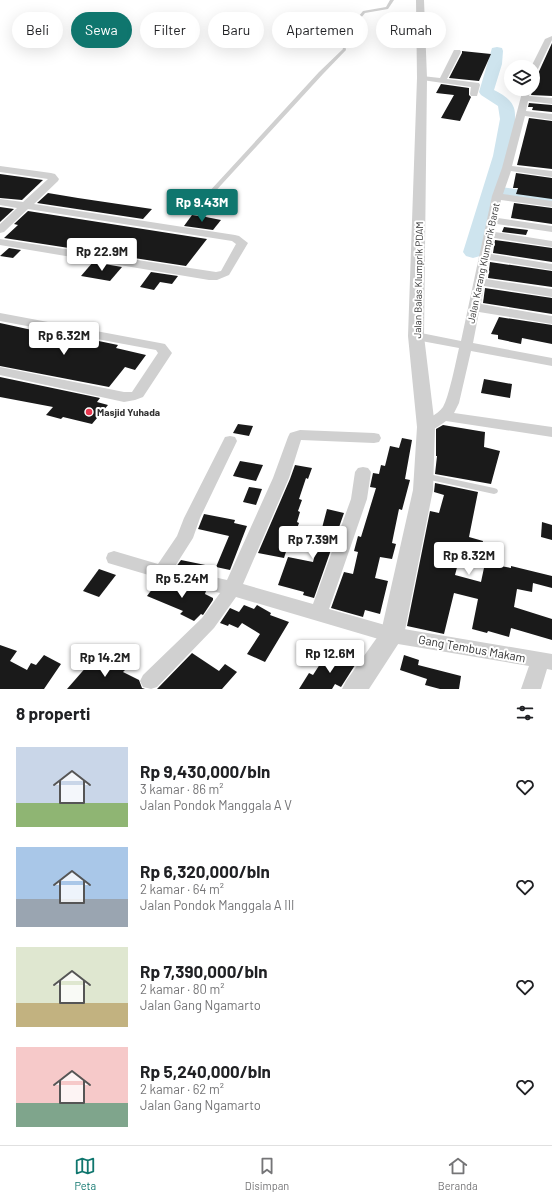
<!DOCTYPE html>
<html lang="id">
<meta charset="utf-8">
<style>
body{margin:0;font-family:Barlow,sans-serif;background:#f6f6f6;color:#202124;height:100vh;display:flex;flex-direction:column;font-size:15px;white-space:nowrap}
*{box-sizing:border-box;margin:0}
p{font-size:13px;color:#757577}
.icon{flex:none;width:22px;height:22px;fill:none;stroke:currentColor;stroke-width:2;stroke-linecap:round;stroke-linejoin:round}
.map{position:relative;height:689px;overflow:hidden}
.panel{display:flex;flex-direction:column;background:#fff;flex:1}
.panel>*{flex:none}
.guide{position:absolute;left:12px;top:12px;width:528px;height:36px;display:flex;gap:8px}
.fabs{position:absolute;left:504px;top:60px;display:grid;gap:8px}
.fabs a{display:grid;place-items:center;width:36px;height:36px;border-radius:50%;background:#fff;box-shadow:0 4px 16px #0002;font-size:20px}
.price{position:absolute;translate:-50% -34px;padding:0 9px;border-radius:4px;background:#fff;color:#222;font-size:13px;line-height:26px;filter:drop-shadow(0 1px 2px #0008)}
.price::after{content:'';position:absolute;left:50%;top:24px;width:12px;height:9px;margin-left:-6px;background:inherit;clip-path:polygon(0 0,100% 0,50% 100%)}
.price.selected{background:#0f766e;color:#fff}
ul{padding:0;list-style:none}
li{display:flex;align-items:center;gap:12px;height:100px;padding:0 16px}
li span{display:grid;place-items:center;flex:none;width:112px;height:80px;border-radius:0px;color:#555}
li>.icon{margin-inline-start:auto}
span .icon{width:48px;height:48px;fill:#fffc;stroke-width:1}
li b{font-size:17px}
h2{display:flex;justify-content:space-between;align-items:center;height:48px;padding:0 16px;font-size:17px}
.chip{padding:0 14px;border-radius:18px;background:#fff;box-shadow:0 4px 16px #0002;font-size:14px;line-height:36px}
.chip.selected{background:#0f766e;color:#fff}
.dock{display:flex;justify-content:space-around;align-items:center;height:56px;border-top:1px solid #e0e0e0;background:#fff;font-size:11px;color:#757577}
.dock a{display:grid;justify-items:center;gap:2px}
.dock .selected{color:#0f766e}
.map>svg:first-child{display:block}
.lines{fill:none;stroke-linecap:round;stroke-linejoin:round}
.river{fill:#cee4ee;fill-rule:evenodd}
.building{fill:#1a1a1a}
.service{fill:#d0d0d0;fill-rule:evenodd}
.minor{fill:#d0d0d0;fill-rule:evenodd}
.tertiary{fill:#d0d0d0;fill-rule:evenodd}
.poi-dot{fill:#e8374f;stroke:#fff;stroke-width:1.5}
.labels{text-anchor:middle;stroke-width:4;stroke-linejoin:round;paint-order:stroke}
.street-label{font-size:10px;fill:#333;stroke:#fff}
.poi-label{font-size:10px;font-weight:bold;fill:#333;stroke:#fff;text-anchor:start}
.near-street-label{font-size:12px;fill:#333;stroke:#fff}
</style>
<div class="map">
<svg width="552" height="689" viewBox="0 0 552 689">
<rect width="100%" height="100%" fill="#fff"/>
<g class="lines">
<path class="river" d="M497,47L502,48L503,51L502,64L494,90C502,94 511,99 514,108C519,125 506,169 501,187L552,194V204L498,197L483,252L480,256L473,258L466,256L463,252L493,156L500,119L498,106L481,95L479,92L492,48Z"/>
</g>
<g class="building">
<path d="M552,43V96L531,95L533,89V77L536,78Z"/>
<path d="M462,51L491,54L479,81L449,78L462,53Z"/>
<path d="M441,84L469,88V95L471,97L460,121L441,118L454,95L436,93Z"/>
<path d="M529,103L552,105V112L532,110L533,107H528Z"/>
<path d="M529,118L552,121V169L517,165Z"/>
<path d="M516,173L552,178V199L516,194L518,188H513Z"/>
<path d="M0,174L22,177L43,180L22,200L0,198Z"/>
<path d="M48,193L78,198L152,209L143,219L37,203Z"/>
<path d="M514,203L552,208V224L511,218Z"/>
<path d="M0,207L14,209L0,222Z"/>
<path d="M28,211L207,239L186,266L4,238L18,225L14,224Z"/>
<path d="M192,215L206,217L221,220L213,230L184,226Z"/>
<path d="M504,227L528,230L526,235L502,232Z"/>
<path d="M495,240L552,248V262L493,253Z"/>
<path d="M9,248L21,250L13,258L0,256Z"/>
<path d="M93,262L122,267L110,281L81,276Z"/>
<path d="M490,262L552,271V287L488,278Z"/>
<path d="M151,272L178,276L172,284L160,282L154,290L140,287Z"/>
<path d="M485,288L552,298V314L483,303Z"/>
<path d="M499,317L552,325V344L522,338L521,344L498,339V335L491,334Z"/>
<path d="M0,323L82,341L84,338L118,345L116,348L146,355L135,370L125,367L109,387L0,366Z"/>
<path d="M0,377L100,398L97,402L108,405L92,424L63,417L61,419L46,415L53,407L0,397Z"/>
<path d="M484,379L512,384L510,398L481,393Z"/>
<path d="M238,424L253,426L249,436L233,433Z"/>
<path d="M443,425L485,432L484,447L500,451L491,484L435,474L437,456H436V429Z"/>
<path d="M402,438L412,440L405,479L410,480L402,510L399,509L394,533L392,543L396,544L392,559L380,557L375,578L388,581L380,614L365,610L363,617L331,608L344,572L353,574L358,552L354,551L358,536L361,537L376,488L370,487L373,473L379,474L381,465L385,466L390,446L399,448Z"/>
<path d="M240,461L263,465L256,481L233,476Z"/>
<path d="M295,465L312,468L308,479L306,478L299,499L302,500L298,511L300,512L297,522L299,523L295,534L292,533L284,558L258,553L290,479Z"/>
<path d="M435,483L478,492L469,537L483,541L479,561L460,556L455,575L481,582L485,563L511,568V566L552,576V588L533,583L532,592L517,589L514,607L552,619V640L511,628L509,637L488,631L487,633L472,629L478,599L454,593L444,634L407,626L430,511L439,513L444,495L434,492Z"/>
<path d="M249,487L262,489L256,505L243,502Z"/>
<path d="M327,509L344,513L314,598L303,595L304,592L278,585L288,557L313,562Z"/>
<path d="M204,514L235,520L234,523L247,526L230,570L216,567L229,536L198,529Z"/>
<path d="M542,522L552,525V540L541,537Z"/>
<path d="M181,560L215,567L212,575L176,567Z"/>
<path d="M99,569L116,575L99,597L83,591Z"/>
<path d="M159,580L206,591L205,594L213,598V600L203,615L201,614L194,621L180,614L183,611L147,596Z"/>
<path d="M244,605L254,609L257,605L271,613L270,615L289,622L265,662L247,654L260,634L242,623L238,628L229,624L228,626L220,623L230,608L239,612Z"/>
<path d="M0,645L17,651L10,661L27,670L31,663L36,665L44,655L61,664L44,689H0Z"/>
<path d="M192,653L219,671L225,664L237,672L222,689H157Z"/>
<path d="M340,653L357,662L341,687L335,684L332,689H299L309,673L313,675L322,661L331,666Z"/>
<path d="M404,655L419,660L418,665L461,676L459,689H440L425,685L427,679L400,670Z"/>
<path d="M95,657L109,666L113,661L127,668L123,672L139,680L142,688L145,689H67Z"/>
</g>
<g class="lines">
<g class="service">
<path d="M390,0H394L388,9L365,13L344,39L346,50L323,74L211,196H207V194L319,72L343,49L340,39L363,11L386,7Z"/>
<path d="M424,473L494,488L497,489L498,491L497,493L494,494L421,478L420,476L421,474Z"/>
</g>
<g class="minor">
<path d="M552,36V40L537,71L533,73V67H531L545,39Z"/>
<path d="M454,50H460L461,52L447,79L479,83L480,85L477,96H471L470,94L471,87L422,80L418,78L422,76L440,78Z"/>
<path d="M523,89H531L529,96L552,98V104L528,101L526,111L552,114V120L525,116L512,166L552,171V177L511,171L503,194L552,201V207L501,200L498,218L552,226V232L497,224L495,232L552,241V247L494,238L491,254L552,264V270L489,260L486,279L552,289V297L484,286L481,304L552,316V324L479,312L473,343L552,358V366L471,351L459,403L454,413L552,427V437L446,421C438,427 430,433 421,430L419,427C424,418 437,416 443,407C449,397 456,361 459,348L416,340L411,339L410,336L411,333L416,332L461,341L492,196L502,168Z"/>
<path d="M0,166L51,173L55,174L59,179L58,181L34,204L235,235L239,236L248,243L229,275L217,280H209L0,245V239L216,272L221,271L236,244L232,241L28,209L4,232L0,233V224L17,208L0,205V199L23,202L48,179L0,172Z"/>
<path d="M0,313L160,343L165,344L172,353L143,397L135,400L124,402L0,375V367L124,392H132L158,353L156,350L0,321Z"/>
<path d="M300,430L374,433L379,434L381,438L379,442L374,443L301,440L289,478L243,584L313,604L351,499L355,472L358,468L363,467L368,468L371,472L367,499L329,609L392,627L552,654V670L547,669L541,689H521L529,666L392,643L236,597L214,628L157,687L151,689L143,687L140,681L143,675L202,618L220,593L162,579L108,563L106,558L108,553L114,551L158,564L177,536L184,518L223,441L225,437L230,436L235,437L237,441L200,518L193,538L174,568L227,580L273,478L288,437L290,433Z"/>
</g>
<path class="tertiary" d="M416,0H424L427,78L424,336L435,427L433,490L404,635L369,689H342L346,681L381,632L413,490L417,427L408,336L417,78Z"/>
</g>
<circle class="poi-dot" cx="89" cy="412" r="4"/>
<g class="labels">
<g class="street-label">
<text transform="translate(483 263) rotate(-78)" y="4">Jalan Karang Klumprik Barat</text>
<text transform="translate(418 280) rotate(-89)" y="4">Jalan Balas Klumprik PDAM</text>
</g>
<g class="poi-label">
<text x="97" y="416">Masjid Yuhada</text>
</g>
<g class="near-street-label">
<text transform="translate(472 649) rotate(10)" y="4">Gang Tembus Makam</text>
</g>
</g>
</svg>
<div class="fabs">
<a><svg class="icon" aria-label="layers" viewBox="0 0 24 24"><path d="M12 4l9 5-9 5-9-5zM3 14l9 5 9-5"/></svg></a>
</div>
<b class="price selected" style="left:202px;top:223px">Rp 9.43M</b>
<b class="price" style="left:102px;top:272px">Rp 22.9M</b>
<b class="price" style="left:64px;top:356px">Rp 6.32M</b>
<b class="price" style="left:313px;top:560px">Rp 7.39M</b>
<b class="price" style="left:469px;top:576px">Rp 8.32M</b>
<b class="price" style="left:182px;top:599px">Rp 5.24M</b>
<b class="price" style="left:330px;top:674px">Rp 12.6M</b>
<b class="price" style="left:105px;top:678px">Rp 14.2M</b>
<div class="guide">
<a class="chip">Beli</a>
<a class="chip selected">Sewa</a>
<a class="chip">Filter</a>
<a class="chip">Baru</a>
<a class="chip">Apartemen</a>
<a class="chip">Rumah</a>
</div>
</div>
<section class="panel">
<h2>8 properti<svg class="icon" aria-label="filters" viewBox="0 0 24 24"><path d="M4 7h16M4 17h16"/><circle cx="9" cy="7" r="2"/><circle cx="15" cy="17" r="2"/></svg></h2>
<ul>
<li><span style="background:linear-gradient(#c9d6e8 70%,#8fb573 0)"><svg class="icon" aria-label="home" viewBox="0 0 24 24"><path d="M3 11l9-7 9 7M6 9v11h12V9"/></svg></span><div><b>Rp 9,430,000/bln</b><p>3 kamar · 86 m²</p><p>Jalan Pondok Manggala A V</p></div><svg class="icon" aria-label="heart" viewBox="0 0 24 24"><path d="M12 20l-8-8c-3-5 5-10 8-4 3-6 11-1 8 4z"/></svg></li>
<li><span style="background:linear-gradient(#a9c7e8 65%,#9aa5b1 0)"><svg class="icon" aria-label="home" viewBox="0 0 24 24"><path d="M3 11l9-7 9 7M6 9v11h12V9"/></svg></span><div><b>Rp 6,320,000/bln</b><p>2 kamar · 64 m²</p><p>Jalan Pondok Manggala A III</p></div><svg class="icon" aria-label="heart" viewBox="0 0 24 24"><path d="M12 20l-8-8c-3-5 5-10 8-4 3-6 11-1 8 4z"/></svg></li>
<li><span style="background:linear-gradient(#dfe7d0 70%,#c2b280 0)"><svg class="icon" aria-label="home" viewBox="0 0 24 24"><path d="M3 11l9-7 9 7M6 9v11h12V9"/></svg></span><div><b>Rp 7,390,000/bln</b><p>2 kamar · 80 m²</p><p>Jalan Gang Ngamarto</p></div><svg class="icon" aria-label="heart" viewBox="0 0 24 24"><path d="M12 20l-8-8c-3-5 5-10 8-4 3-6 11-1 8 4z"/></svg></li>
<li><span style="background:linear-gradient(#f6c9c9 70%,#7fa58c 0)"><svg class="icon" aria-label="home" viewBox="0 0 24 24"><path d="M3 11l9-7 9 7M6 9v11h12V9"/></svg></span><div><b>Rp 5,240,000/bln</b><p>2 kamar · 62 m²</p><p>Jalan Gang Ngamarto</p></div><svg class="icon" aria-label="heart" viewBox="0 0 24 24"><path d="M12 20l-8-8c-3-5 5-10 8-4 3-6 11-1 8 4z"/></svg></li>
</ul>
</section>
<nav class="dock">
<a class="selected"><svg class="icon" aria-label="map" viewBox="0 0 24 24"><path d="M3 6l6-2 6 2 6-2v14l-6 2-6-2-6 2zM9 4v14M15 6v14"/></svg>Peta</a>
<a><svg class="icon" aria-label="saved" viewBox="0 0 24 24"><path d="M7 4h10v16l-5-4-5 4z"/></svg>Disimpan</a>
<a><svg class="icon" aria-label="home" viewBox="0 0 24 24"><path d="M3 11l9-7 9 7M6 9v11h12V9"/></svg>Beranda</a>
</nav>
